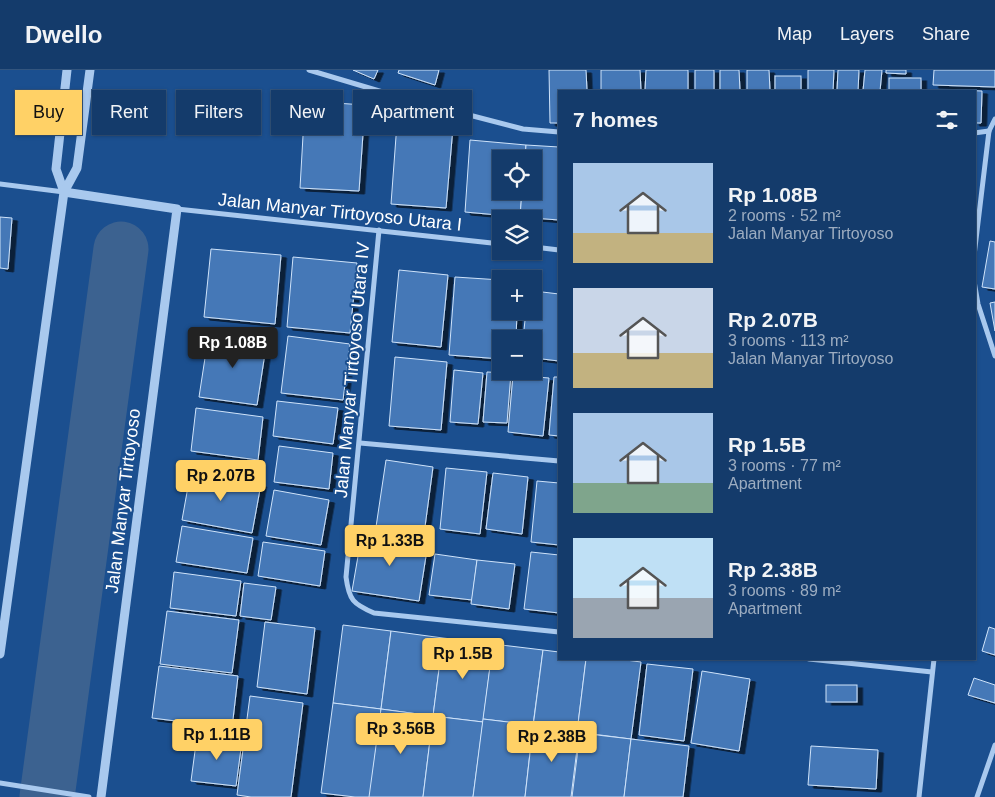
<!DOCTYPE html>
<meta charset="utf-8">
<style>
body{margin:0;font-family:Helvetica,sans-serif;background:#1d4271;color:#f1f3f6;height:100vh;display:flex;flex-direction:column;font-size:19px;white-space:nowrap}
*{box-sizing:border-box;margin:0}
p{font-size:16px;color:#9dadc1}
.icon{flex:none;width:28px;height:28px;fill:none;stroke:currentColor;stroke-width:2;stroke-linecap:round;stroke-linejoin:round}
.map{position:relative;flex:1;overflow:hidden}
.details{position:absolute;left:558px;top:20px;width:418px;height:570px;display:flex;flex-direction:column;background:#143b6b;border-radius:0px;box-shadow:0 1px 4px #0004,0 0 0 1px #33557e}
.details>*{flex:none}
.banner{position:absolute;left:15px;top:20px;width:468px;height:45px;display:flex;gap:10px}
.buttons{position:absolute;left:492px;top:80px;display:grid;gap:10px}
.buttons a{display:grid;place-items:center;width:50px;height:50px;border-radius:0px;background:#143b6b;box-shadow:0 1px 4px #0004,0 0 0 1px #33557e;font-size:25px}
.price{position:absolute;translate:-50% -42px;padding:0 11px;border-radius:5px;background:#ffd166;color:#111;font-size:16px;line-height:32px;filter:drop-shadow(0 1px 2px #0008)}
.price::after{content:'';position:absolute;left:50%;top:30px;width:15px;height:11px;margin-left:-8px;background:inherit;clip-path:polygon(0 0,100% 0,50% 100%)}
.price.on{background:#222;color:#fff}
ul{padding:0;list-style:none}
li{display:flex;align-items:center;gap:15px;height:125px;padding:0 15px}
li span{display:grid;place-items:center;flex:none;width:140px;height:100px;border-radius:0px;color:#555}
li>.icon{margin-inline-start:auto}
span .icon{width:60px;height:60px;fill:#fffc;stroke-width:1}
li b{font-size:21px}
h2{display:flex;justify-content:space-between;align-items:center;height:60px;padding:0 15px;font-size:21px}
.tag{padding:0 18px;border-radius:0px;background:#143b6b;box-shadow:0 1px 4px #0004,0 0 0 1px #33557e;font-size:18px;line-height:45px}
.tag.on{background:#ffd166;color:#111}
header{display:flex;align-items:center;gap:30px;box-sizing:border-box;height:70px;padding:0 25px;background:#143b6b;border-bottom:1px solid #33557e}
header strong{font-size:24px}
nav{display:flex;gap:28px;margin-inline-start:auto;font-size:18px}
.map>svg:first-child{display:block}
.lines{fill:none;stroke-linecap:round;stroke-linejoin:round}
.river{stroke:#3c6290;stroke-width:55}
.building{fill:#4478b7;stroke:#cfe3fa;filter:url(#shadow)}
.minor{stroke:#a9c9ee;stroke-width:5}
.tertiary{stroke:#a9c9ee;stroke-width:9}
.labels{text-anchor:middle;stroke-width:4;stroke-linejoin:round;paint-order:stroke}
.street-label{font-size:18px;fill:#fff;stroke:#1b4f8f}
</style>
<header>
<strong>Dwello</strong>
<nav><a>Map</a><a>Layers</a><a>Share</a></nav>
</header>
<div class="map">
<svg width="995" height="727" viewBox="0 0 995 727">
<defs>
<filter id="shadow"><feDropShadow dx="5.5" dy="3" stdDeviation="0" flood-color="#0009"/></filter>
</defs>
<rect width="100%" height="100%" fill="#1b4f8f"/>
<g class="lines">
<path class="river" d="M47,727L121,179"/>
</g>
<g class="building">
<path d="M353,0H378L374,9Z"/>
<path d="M399,0H439L435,15L398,3Z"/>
<path d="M549,0H586L587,21H559V53H550Z"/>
<path d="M601,0H640L641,21H601Z"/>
<path d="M646,0H688V21H645Z"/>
<rect x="695" y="0" width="19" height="21"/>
<path d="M720,0H739L740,21H720Z"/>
<path d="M747,0H769L770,21H747Z"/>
<path d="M808,0H834L833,21H808Z"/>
<path d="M838,0H859L858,21H837Z"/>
<path d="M865,0H882L880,21H863Z"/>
<path d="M886,0H906V4L886,3Z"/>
<path d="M934,0H995V17L933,15Z"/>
<rect x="775" y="6" width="26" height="15"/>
<rect x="889" y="8" width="32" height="13"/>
<path d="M954,20L982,21L981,53H974V21Z"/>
<path d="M305,31L365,35L359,121L300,118Z"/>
<path d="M397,53L453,57L446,138L391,134Z"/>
<path d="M470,70L526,75L525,89H501V121H522L520,147L465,142Z"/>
<path d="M526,75L559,77V150L520,147L522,121H534V89H525Z"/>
<path d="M0,147L12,148L8,199L0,198Z"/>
<path d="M990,171L995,172V219L982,217Z"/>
<path d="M211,179L281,185L275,254L204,247Z"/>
<path d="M293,187L357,193L350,263L287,257Z"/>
<path d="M399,200L448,205L441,277L392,272Z"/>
<path d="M455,207L501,210V241H517L516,269H501V289L449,285Z"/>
<path d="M534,221L559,224V291L534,288V269H523L526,241H534Z"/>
<path d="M995,232V261L990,233Z"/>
<path d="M209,262L267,270L257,335L199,327Z"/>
<path d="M288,266L350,274L343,330L281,323Z"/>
<path d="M395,287L447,292L441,360L389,356Z"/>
<path d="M454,300L483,303L478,354L450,352Z"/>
<path d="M487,302L511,303L507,353L483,352Z"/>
<path d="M513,305L549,308L543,366L508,362Z"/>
<path d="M554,307H559V366L549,365Z"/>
<path d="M277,331L338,338L333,374L273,366Z"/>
<path d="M196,338L263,347L258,390L191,381Z"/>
<path d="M279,376L333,383L329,419L274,412Z"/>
<path d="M386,390L433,397L424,464L376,457Z"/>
<path d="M446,398L487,402L480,464L440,459Z"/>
<path d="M191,400L261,414L252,463L182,450Z"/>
<path d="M493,403L528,407L522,464L486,459Z"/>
<path d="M537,411L559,413V475L531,472Z"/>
<path d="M274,420L329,430L321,475L266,466Z"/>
<path d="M182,456L253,468L247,503L176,492Z"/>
<path d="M362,463L428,473L419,531L352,521Z"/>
<path d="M263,472L325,481L320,516L258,506Z"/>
<path d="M531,482L559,485V543L524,539Z"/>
<path d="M435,484L477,490L472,530L429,525Z"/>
<path d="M477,490L515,494L509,539L471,534Z"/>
<path d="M174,502L241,511L236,546L170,538Z"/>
<path d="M244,513L276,517L271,550L240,546Z"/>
<path d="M167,541L239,550L232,603L160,594Z"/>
<path d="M265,552L315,558L307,624L257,617Z"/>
<path d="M343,555L391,561L381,639L333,633Z"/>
<path d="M989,557L995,559V585L982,581Z"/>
<path d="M391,561L443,568L433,646L381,639Z"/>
<path d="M443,568L493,574L483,652L433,646Z"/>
<path d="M493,574L543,580L533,655L483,649Z"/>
<path d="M543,580L559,582V589H586L577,662L533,657Z"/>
<path d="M586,589H618L641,592L631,669L577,662Z"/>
<path d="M647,594L693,599L684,671L639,665Z"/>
<path d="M159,596L238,606L232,658L152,648Z"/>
<path d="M702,601L750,609L739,681L691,673Z"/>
<path d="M974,608L995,615V633L968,625Z"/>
<rect x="826" y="615" width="31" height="17"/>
<path d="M250,626L303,633L291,727H251L237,725Z"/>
<path d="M333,633L381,639L370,727H355L321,723Z"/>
<path d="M381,639L433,646L423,727H369Z"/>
<path d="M433,646L483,652L473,727H423Z"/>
<path d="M483,649L533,655L525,727H473Z"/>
<path d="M533,657L579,663L571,727H525Z"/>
<path d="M580,663L631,669L624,727H572Z"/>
<path d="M197,666L242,671L236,716L191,711Z"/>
<path d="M631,669L689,676L683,727H624Z"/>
<path d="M811,676L878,680L876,719L808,715Z"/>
</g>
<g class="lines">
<g class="minor">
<path d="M309,0L396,26L523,59L559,62"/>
<path d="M974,63L989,61"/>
<path d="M0,114L64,122"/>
<path d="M177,139L501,174"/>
<path d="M379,160L346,507C349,530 353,534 374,543L559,562"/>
<path d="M534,177L559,180"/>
<path d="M974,186L989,61L995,49"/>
<path d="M974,211L978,234L995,286"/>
<path d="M360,373L559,391"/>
<path d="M809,589L932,602"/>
<path d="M0,713L89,727"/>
<path d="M919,727L934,589"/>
<path d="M977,727L995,675"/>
</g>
<g class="tertiary">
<path d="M64,122L177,139L101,727"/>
<path d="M64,122L56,99L67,0"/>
<path d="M0,584L64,122L77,98L90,0"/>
</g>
</g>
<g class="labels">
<g class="street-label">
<text transform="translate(340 142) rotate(6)" y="6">Jalan Manyar Tirtoyoso Utara I</text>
<text transform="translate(352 300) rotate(-85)" y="6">Jalan Manyar Tirtoyoso Utara IV</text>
<text transform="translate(123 431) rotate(-83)" y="6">Jalan Manyar Tirtoyoso</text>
</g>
</g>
</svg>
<div class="buttons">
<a><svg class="icon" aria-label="locate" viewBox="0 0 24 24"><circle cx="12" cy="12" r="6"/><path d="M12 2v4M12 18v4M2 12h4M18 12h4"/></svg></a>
<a><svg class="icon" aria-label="layers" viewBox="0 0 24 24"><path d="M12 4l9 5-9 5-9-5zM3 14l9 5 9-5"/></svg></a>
<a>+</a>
<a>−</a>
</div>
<b class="price on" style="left:233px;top:299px">Rp 1.08B</b>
<b class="price" style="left:221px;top:432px">Rp 2.07B</b>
<b class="price" style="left:390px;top:497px">Rp 1.33B</b>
<b class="price" style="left:463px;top:610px">Rp 1.5B</b>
<b class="price" style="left:401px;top:685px">Rp 3.56B</b>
<b class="price" style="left:217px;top:691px">Rp 1.11B</b>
<b class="price" style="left:552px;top:693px">Rp 2.38B</b>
<div class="banner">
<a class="tag on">Buy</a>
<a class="tag">Rent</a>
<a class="tag">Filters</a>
<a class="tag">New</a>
<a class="tag">Apartment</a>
</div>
<section class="details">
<h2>7 homes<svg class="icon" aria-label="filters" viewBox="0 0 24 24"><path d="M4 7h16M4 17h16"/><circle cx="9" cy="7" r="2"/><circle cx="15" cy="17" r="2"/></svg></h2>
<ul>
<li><span style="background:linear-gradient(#a9c7e8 70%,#c2b280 0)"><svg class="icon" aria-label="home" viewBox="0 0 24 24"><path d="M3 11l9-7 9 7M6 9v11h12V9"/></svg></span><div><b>Rp 1.08B</b><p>2 rooms · 52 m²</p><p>Jalan Manyar Tirtoyoso</p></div></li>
<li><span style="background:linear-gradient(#c9d6e8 65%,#c2b280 0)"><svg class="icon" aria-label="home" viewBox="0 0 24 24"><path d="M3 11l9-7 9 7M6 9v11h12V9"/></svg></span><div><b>Rp 2.07B</b><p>3 rooms · 113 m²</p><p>Jalan Manyar Tirtoyoso</p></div></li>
<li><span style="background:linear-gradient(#a9c7e8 70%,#7fa58c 0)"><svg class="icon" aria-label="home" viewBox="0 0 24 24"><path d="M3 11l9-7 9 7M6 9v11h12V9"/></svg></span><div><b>Rp 1.5B</b><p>3 rooms · 77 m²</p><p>Apartment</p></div></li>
<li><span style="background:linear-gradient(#bfe0f5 60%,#9aa5b1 0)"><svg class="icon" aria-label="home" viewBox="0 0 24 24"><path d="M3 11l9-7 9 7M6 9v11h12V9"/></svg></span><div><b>Rp 2.38B</b><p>3 rooms · 89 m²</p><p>Apartment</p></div></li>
</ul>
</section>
</div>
